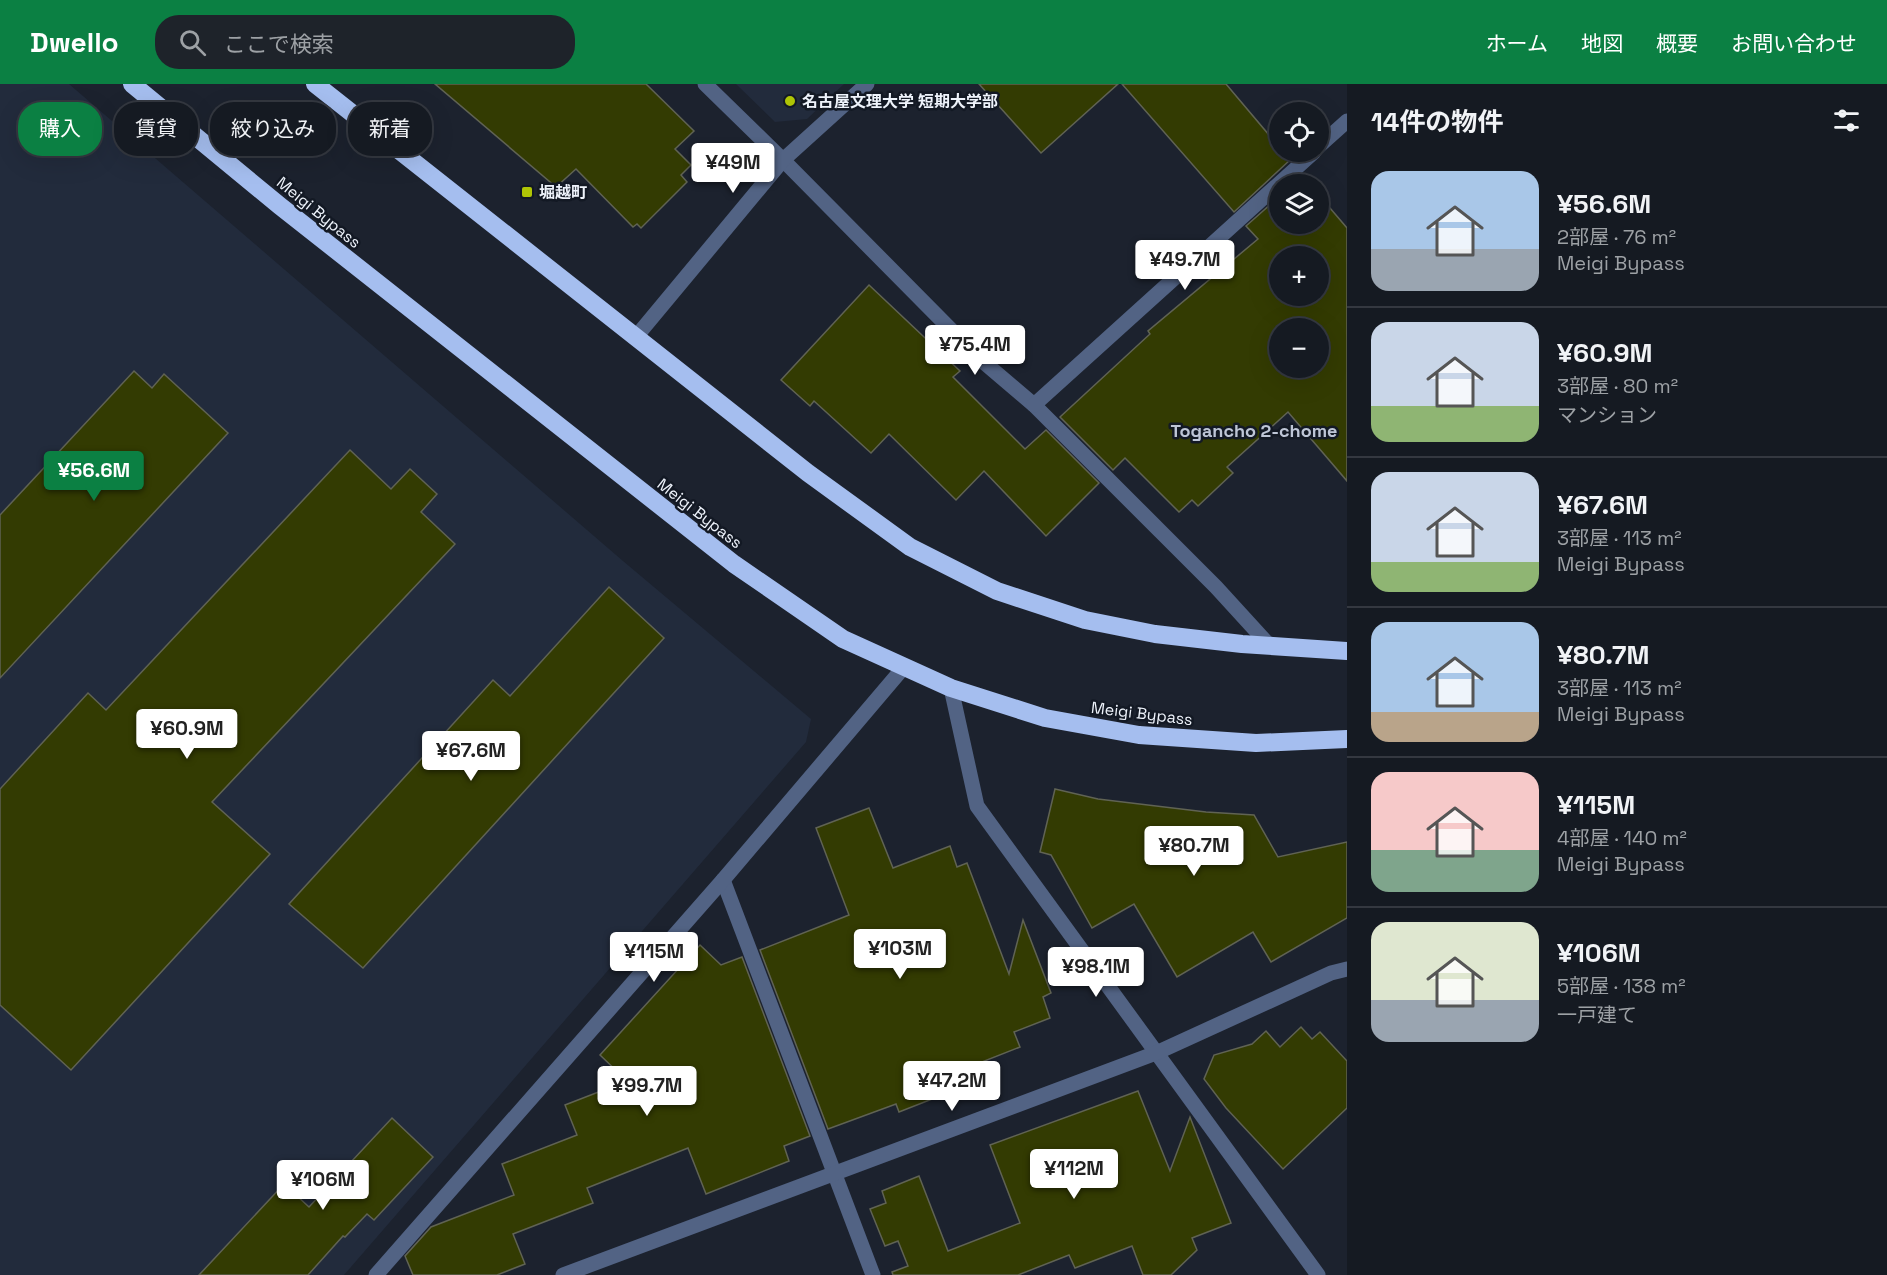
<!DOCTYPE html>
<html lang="ja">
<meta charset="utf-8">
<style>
body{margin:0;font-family:"Space Grotesk","Noto Sans JP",sans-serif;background:#1e232a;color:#f1f3f6;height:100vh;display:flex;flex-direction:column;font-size:22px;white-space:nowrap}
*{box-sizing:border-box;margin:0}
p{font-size:20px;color:#9da1a5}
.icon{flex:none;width:33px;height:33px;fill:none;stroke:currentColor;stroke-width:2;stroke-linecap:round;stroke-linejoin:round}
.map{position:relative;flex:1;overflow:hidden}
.side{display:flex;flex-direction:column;background:#151a22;width:540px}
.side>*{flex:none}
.guide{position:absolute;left:18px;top:18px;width:570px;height:54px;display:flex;gap:12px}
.fabs{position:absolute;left:1269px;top:18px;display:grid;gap:12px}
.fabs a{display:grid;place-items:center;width:60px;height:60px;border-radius:50%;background:#151a22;box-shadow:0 6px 24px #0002,0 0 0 2px #343840;font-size:30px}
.price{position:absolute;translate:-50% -51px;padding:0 14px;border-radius:6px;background:#fff;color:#222;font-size:20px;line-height:39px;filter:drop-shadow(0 2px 3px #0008)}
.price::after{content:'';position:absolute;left:50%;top:36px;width:18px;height:14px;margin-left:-9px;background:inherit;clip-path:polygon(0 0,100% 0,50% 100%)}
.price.on{background:#0b8043;color:#fff}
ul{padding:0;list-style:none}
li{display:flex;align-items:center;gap:18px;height:150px;padding:0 24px}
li+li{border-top:2px solid #343840}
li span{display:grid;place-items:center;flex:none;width:168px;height:120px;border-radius:18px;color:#555}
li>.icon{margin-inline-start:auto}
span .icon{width:72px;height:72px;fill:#fffc;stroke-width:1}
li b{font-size:26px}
h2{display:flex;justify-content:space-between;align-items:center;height:72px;padding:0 24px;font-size:26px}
.chip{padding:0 21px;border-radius:24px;background:#151a22;box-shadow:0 6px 24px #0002,0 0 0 2px #343840;font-size:21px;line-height:54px}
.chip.on{background:#0b8043;color:#fff}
header{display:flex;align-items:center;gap:36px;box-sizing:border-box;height:84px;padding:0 30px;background:#0b8043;color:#fff}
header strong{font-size:28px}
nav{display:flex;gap:33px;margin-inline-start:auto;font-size:21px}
.search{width:420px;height:54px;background:#1e232a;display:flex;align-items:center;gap:15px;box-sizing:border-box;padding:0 21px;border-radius:24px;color:#9da1a5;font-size:22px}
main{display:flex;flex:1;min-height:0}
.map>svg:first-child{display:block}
.built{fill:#222b3c}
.building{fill:#333b02;stroke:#606354;stroke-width:1.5;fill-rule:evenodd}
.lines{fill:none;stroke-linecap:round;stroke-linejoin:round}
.minor{stroke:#526384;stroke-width:15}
.highway{stroke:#a5beef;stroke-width:18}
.poi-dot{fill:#afc505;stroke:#131924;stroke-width:2}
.labels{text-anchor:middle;stroke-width:5;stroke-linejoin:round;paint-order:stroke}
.poi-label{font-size:16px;font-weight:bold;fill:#eef3fb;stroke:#131924;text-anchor:start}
.street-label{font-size:16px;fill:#eef3fb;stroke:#131924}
.neighbourhood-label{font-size:18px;font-weight:bold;fill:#bec6d6;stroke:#131924}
</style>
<header>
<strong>Dwello</strong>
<div class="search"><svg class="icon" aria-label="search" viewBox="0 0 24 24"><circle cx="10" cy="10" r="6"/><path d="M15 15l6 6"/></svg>ここで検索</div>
<nav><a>ホーム</a><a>地図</a><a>概要</a><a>お問い合わせ</a></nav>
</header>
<main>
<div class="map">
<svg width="1347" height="1191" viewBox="0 0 1347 1191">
<rect width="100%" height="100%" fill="#1c222e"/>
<g class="built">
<path d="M0,0H69L623,477L811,635L806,658L344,1191H0Z"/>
<path d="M736,0H844L807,35L775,38Z"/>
</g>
<g class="building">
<path d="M435,0H646L694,47L675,65L691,81L681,91L687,98L641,144L637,140L633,143L576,85L556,103Z"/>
<path d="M979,0H1118L1041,69Z"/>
<path d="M1122,0H1226L1280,64V68H1283L1290,76L1234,128Z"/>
<path d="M1318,110L1347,144V397L1288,328L1227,383L1233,389L1198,422L1192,416L1179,428L1125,374L1113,386L1060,333L1150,250L1148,247L1258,155L1246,142L1280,112V140H1318ZM1280,172H1318V212H1280ZM1280,244H1318V284H1280Z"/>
<path d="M869,201L960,287L953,293L1025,365L1046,346L1099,399L1046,452L984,387L956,416L889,350L871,369L814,317L810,322L781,296Z"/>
<path d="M134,287L152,304L164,290L228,349L0,594V431Z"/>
<path d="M350,366L391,405L410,385L437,410L421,428L455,460L212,718L270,770L71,986L0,921V705L88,609L106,626Z"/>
<path d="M609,503L664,554L363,884L289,820L493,596L510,612Z"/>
<path d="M1055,705L1098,715L1206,728L1254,731L1278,773L1347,758V834L1271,878L1253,848L1177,893L1134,820L1092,844L1051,771L1040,768Z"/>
<path d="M869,724L893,784L950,762L957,783L967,779L1009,890L1023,836L1051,909L1043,913L1050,934L1014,948L1020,963L949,991L955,1006L899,1028L896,1020L828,1045L760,866L849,831L816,744Z"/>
<path d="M700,861L721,881L742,873L810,1052L784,1062L789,1077L706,1110L688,1064L587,1104L593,1119L513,1150L525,1180L497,1191H413L405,1172L431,1143L514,1111L502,1080L577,1051L565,1021L627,997L600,971Z"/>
<path d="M1301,943L1312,955L1320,948L1347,977V1024L1283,1085L1226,1024L1204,995L1214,971L1252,960L1266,947L1280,963Z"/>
<path d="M1138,1007L1170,1087L1190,1033L1231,1139L1192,1154L1197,1166L1171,1191H1143L1132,1162L1075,1184L1069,1171L1018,1191H893L892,1188L908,1182L898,1157L885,1162L870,1125L886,1119L882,1107L919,1092L948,1167L1020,1139L990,1061Z"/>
<path d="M392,1034L433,1073L374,1136L367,1130L345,1153L343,1152L308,1191H199L284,1100L309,1123Z"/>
</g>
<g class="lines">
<g class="minor">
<path d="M705,0L783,76L980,275L1034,321L1216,503L1269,561"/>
<path d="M1318,63L1347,37"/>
<path d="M635,254L783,76L867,0"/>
<path d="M1034,321L1314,68"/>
<path d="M951,604L977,722L1318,1191"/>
<path d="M723,796L873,1191"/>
<path d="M376,1191L723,796L904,583"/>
<path d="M563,1191L1156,969L1331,889L1347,885"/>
</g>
<g class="highway">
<path d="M132,0L280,122L734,480L843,555L951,604L1045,634L1139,651L1256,659L1347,655"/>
<path d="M315,0L808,389L910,463L997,507L1085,536L1155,550L1242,560L1347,567"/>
</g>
</g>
<g class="poi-dot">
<circle cx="790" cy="17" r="6"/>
<rect x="521" y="102" width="12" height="12" rx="3"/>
</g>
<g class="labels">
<g class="poi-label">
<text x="802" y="23">名古屋文理大学 短期大学部</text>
<text x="539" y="114">堀越町</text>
</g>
<g class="street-label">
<text transform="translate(319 128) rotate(39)" y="6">Meigi Bypass</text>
<text transform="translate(700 429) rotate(38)" y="6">Meigi Bypass</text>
<text transform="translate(1142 629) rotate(7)" y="6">Meigi Bypass</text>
</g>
<g class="neighbourhood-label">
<text x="1254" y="353">Togancho 2-chome</text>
</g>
</g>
</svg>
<div class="fabs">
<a><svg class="icon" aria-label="locate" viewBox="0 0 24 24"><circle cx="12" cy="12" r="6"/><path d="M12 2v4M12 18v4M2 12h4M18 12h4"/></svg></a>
<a><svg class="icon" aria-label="layers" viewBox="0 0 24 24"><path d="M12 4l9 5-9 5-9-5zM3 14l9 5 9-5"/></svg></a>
<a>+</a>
<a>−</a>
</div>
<b class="price" style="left:733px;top:110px">¥49M</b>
<b class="price" style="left:1185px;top:207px">¥49.7M</b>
<b class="price" style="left:975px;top:292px">¥75.4M</b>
<b class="price on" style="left:94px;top:418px">¥56.6M</b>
<b class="price" style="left:187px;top:676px">¥60.9M</b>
<b class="price" style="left:471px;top:698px">¥67.6M</b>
<b class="price" style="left:1194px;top:793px">¥80.7M</b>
<b class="price" style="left:900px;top:896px">¥103M</b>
<b class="price" style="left:654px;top:899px">¥115M</b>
<b class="price" style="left:1096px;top:914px">¥98.1M</b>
<b class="price" style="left:952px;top:1028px">¥47.2M</b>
<b class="price" style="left:647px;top:1033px">¥99.7M</b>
<b class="price" style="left:1074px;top:1116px">¥112M</b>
<b class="price" style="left:323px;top:1127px">¥106M</b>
<div class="guide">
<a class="chip on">購入</a>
<a class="chip">賃貸</a>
<a class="chip">絞り込み</a>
<a class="chip">新着</a>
</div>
</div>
<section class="side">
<h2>14件の物件<svg class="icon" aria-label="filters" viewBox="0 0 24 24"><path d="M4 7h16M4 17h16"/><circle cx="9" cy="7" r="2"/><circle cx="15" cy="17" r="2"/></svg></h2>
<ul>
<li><span style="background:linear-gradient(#a9c7e8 65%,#9aa5b1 0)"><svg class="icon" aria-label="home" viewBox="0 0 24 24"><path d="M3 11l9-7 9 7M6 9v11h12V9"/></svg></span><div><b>¥56.6M</b><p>2部屋 · 76 m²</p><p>Meigi Bypass</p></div></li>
<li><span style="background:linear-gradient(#c9d6e8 70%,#8fb573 0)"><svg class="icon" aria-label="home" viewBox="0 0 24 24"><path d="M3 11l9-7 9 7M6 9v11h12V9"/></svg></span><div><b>¥60.9M</b><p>3部屋 · 80 m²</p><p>マンション</p></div></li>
<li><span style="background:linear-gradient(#c9d6e8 75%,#8fb573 0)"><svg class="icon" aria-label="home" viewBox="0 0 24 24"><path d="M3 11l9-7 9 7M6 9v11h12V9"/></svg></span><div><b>¥67.6M</b><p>3部屋 · 113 m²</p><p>Meigi Bypass</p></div></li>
<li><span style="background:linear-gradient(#a9c7e8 75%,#b9a48a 0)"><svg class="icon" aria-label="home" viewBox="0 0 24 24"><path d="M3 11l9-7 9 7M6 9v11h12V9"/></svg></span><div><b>¥80.7M</b><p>3部屋 · 113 m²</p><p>Meigi Bypass</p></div></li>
<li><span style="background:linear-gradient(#f6c9c9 65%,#7fa58c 0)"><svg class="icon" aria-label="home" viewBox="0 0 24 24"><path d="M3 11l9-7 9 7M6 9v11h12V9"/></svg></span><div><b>¥115M</b><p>4部屋 · 140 m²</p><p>Meigi Bypass</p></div></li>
<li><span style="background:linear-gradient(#dfe7d0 65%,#9aa5b1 0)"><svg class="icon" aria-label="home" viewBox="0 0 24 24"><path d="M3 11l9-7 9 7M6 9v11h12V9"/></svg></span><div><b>¥106M</b><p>5部屋 · 138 m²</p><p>一戸建て</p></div></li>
</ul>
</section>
</main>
